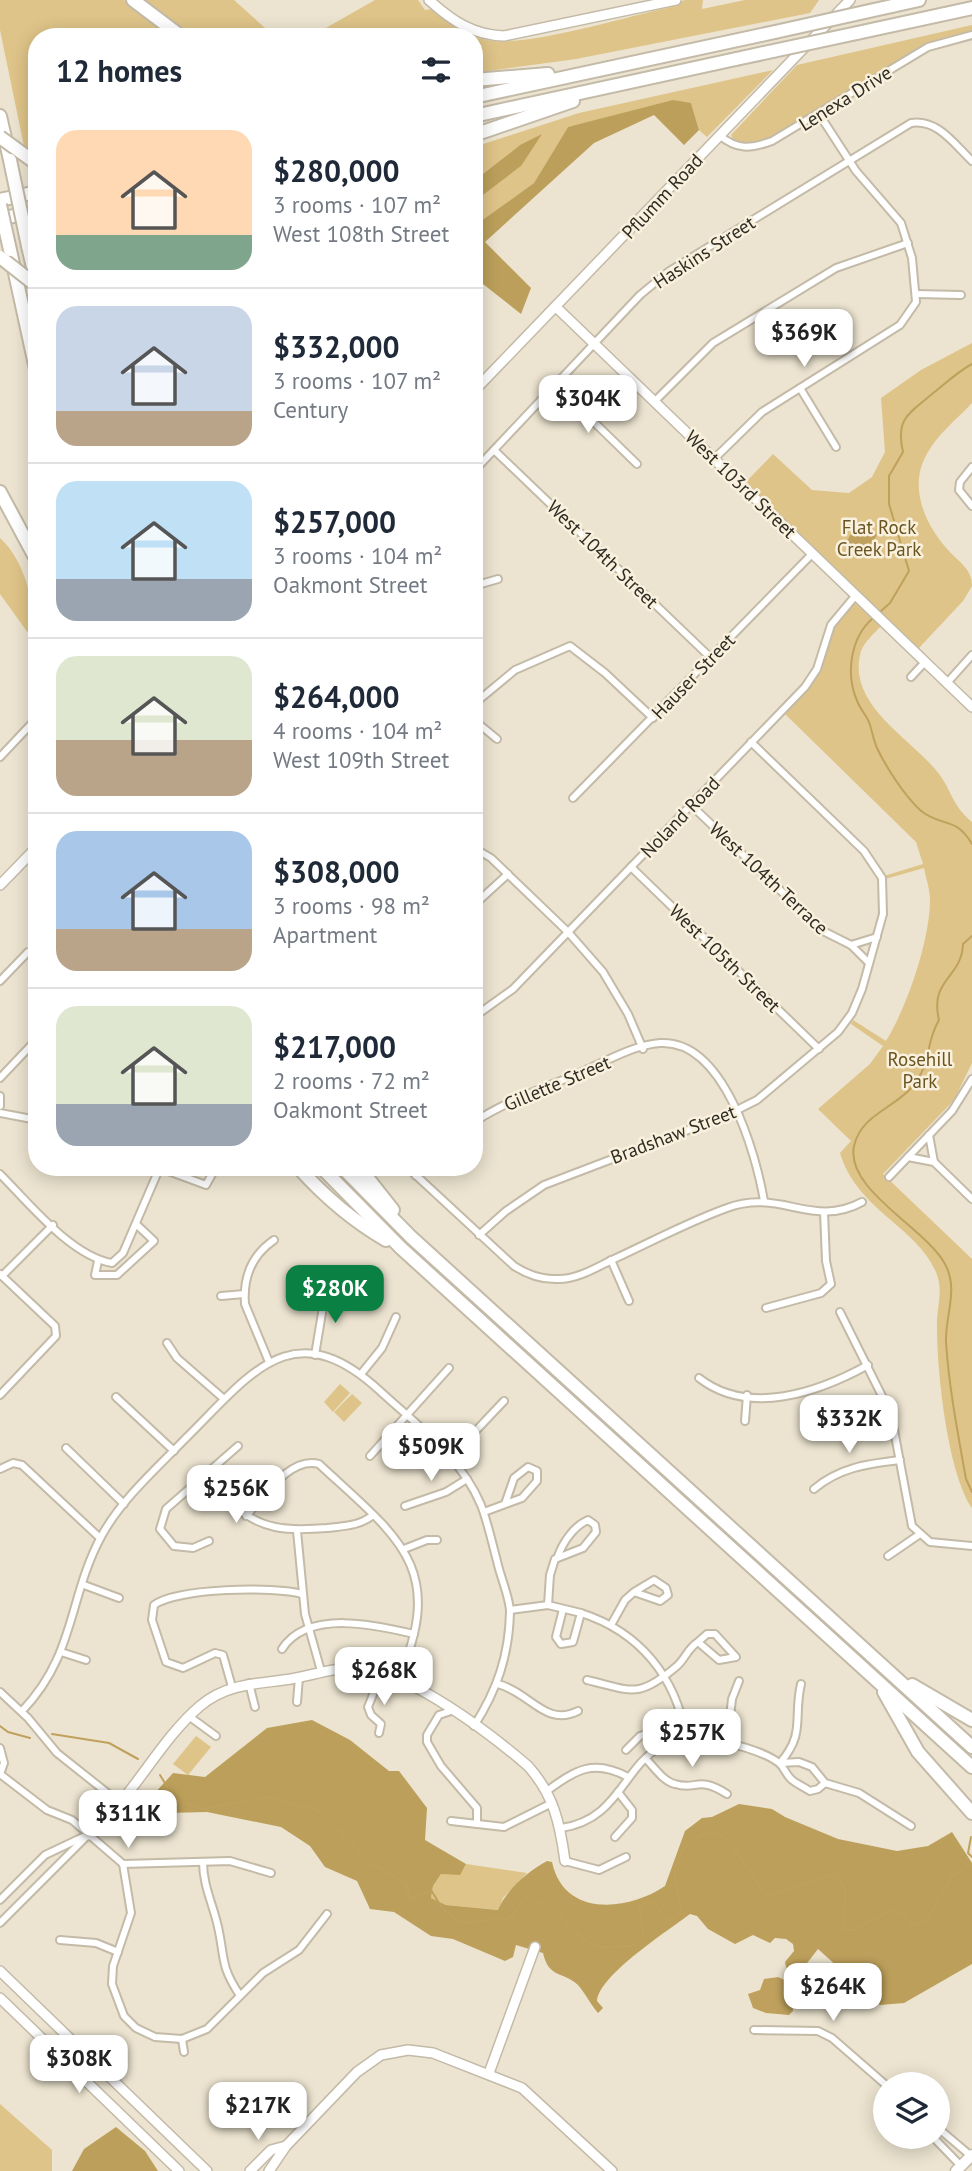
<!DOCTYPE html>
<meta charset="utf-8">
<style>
body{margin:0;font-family:"PT Sans",sans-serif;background:#f2f2f3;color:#1f2937;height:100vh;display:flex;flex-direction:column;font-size:26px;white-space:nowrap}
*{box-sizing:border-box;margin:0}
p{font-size:23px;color:#747a83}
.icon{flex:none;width:38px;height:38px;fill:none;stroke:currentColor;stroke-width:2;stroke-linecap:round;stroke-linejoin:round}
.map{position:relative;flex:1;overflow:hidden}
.panel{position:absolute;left:28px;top:28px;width:455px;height:1148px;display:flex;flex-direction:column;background:#fff;border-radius:28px;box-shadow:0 4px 18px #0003}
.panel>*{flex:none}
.buttons{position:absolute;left:873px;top:2072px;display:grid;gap:14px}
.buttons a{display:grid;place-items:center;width:77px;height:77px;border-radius:50%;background:#fff;box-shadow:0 4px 18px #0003;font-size:35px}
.price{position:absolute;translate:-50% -60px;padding:0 16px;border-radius:14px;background:#fff;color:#222;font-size:23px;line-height:46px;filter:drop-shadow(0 2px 4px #0008)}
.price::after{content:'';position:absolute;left:50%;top:42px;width:21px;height:16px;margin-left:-10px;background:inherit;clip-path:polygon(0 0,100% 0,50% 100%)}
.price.on{background:#0b8043;color:#fff}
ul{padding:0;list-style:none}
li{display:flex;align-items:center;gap:21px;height:175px;padding:0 28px}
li+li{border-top:2px solid #e0e1e3}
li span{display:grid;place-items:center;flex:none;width:196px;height:140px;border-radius:21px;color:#555}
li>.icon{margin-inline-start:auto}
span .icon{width:84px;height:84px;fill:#fffc;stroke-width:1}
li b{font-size:30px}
h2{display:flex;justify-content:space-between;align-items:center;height:84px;padding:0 28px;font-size:30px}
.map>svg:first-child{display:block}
.green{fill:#dec488}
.forest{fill:#bc9f5a}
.water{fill:#bfa15d}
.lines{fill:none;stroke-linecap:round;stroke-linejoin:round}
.stream{stroke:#bfa15d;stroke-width:2}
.street-casing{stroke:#c3baa7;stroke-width:10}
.secondary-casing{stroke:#c3baa7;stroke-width:12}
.primary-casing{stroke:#c3baa7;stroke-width:13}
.highway-casing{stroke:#c3baa7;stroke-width:16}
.street{stroke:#fff;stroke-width:6}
.secondary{stroke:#fff;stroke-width:9}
.primary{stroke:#fff;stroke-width:10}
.highway{stroke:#fff;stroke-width:12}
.highway-bridge-casing{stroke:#c3baa7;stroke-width:16;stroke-linecap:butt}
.highway-bridge{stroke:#fff;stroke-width:12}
.labels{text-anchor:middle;stroke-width:5;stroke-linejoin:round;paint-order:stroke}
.street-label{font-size:19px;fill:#2f2c25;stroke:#f9f1dd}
.park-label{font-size:19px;fill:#6a5520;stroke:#f9f1dd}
</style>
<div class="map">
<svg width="972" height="2171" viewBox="0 0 972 2171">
<rect width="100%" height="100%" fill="#ece4d0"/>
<g class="green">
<path d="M0,0H124L171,37H37V178L31,180L0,30Z"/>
<path d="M141,0H234L275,37H192Z"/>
<path d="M375,0H418L425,10L432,9C448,23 466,36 487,40C524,48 625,17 667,8L685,0H703L702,9L745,0H819L810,13L576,59L474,73V37H310Z"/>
<path d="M972,25V31L930,42L768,139L741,144L735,142L731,135L797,65Z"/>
<path d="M773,70L707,137L699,130L691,103L568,127L534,183L474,226V202L521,166L520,145L474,181V147L579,113Z"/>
<path d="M972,343V403C958,418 938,434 928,452C907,486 925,525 949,551C960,563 972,569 972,586L963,601L918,649L745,483L773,454L812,490L849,493L872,477L885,452L881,398L921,370Z"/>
<path d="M0,538C28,563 37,616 37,653L31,637L0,594Z"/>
<path d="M851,604H860L881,626C875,633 864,642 861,651C846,703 907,736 935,769C952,788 950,804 972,822V1063L954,1100L883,1174L972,1259V1508C947,1472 936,1365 937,1320C938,1303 943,1289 936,1272C916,1226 857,1210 840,1153L851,1141L818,1109L870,1064L883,1046L851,1024L853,1020L886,1041C907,1007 930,940 930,900C930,890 926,878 924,868L885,879L884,876L923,864L916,842L784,713L819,674L829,639L837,621Z"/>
<path d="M340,1384L350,1393L333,1412L324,1402Z"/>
<path d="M352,1394L362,1403L344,1422L334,1412Z"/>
<path d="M196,1736L211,1747L188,1775L173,1764Z"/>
<path d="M466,1864L527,1873L503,1898L499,1910L446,1905L431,1898L433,1886L441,1874H460Z"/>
<path d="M0,2104L52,2150V2171H0Z"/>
</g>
<g class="forest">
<path d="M673,100L691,103L699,130L684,145L654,115L594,143L485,242L531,288L521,314L483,284L474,280V226L534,183L568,127Z"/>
<path d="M542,134L521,166L474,202V181L520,145Z"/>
<path d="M312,1720L350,1740L389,1771H399L427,1808L425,1840L466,1864L460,1875L441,1874L433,1886L431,1898L446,1905L498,1910C508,1888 526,1873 547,1861L552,1862C564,1918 628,1911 665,1886L685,1831L702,1818L712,1817L739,1804L772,1809L785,1817L838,1839L897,1851L928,1846L952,1832L972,1863V1964L904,2003L880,2005L818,1949L797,1976C789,1975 786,1969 785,1962L794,1951L793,1944L786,1939L775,1938L770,1943L753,1935L735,1944L708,1929L697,1916L690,1914C669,1930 599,1975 597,2001L603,2008L598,2013C590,2004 586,1994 578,1985C563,1971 549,1979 543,1953L516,1945L513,1957L505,1961L453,1939L431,1936L394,1912L370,1909L357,1881L325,1867L310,1846L281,1827L207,1812L166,1813L154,1794L173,1773L205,1777L267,1728Z"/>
<path d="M116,2127L145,2151L158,2171H72L84,2149Z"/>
</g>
<g class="water">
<path d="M858,522L877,535L864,556L845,544Z"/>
<path d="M778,1977L789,1982L793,2011L789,2015L766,2013L753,2008L748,1994L760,1990L764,1979Z"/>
</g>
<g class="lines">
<g class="stream">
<path d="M881,611L890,603L909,571L889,504V476L903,452C895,418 910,413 932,394C945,384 957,372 972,364"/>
<path d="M873,618C850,638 845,675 858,703C861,710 866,715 869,722C872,730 873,739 877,748C886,767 904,795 920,810C941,828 955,815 972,844"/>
<path d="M972,936L963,944C962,978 929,979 939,1020C924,1046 933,1061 912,1087C893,1109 861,1115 854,1146C845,1190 926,1228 945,1264C959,1290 945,1315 946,1342C949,1388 958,1434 966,1479L972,1492"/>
<path d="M0,1726L8,1732L30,1738"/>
<path d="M52,1734L109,1743L138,1759"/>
<path d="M160,1775L176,1801L202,1809L269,1797L317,1810L349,1839L366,1861L405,1882L411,1900L431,1890L442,1908L461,1923L509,1918L525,1899L532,1898L556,1913L585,1940L602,1947L632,1946L644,1937L639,1909L645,1902L654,1903L667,1918H674L681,1912C681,1899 674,1885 675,1873C677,1849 694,1836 714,1831L729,1841L764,1893L770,1895L837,1873L845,1890L844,1930H854L891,1911L905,1915L910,1925L926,1922L953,1875L972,1864"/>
<path d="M971,1837L968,1853L972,1857"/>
</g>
<g class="street-casing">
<g id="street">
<path d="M719,135C737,150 750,149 772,141L928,47L972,35"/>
<path d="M916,294L961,295"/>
<path d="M557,386L637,464"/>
<path d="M800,388L836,447"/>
<path d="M655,401L713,343L836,268L908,243"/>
<path d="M494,450L711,658"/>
<path d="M715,458L762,412L900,325L916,302L912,258L901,223L856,171L819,114"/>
<path d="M972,467L960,482L959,490L972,506"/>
<path d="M474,471L640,295L668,272L911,123C938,119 954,144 972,161"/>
<path d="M474,586L498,579"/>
<path d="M911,677L925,662"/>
<path d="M947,683L972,655"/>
<path d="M474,704L515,670L570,646L605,673L653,718"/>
<path d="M474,720L497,739"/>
<path d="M0,757L35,720"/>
<path d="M573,798L813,553"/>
<path d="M691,805L823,931L851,945L869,963"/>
<path d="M474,848L491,858L568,932L603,972L628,1014L643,1049"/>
<path d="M631,867L819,1049"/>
<path d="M474,905L508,874"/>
<path d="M851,945L877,937"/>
<path d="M0,981L28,952L37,961"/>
<path d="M474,1017L513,989L805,687L817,669L831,625L856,595"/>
<path d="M0,1078L37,1039"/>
<path d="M0,1096V1106"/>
<path d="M0,1113L37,1120"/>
<path d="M474,1122C505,1102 541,1089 575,1075C601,1064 632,1045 660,1043C724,1039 756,1154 764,1201"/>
<path d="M929,1135L934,1162"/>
<path d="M908,1157L934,1162L972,1199"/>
<path d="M407,1167L514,1266C528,1275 542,1280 559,1279C578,1279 597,1267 614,1259C651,1242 688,1222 727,1208C781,1188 812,1229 862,1202"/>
<path d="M160,1168L206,1185L216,1167"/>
<path d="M0,1174C29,1203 71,1256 112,1263L123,1253L160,1167"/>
<path d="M416,1176L425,1167"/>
<path d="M889,1177L952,1111L972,1079"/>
<path d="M479,1235L506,1211L544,1185L725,1116L757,1100L838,1032L852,1013L862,989L883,914L882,878L864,851L751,742"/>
<path d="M611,1260L629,1301"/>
<path d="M98,1261L95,1275H117L154,1241L136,1224"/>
<path d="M0,1274L55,1326L56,1336L0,1395"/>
<path d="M2,1276L53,1225"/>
<path d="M221,1296L244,1294"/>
<path d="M766,1308L821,1293L831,1284L826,1261L824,1212"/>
<path d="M840,1312L891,1414L912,1526L930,1542L972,1546"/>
<path d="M167,1343L177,1358L224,1399"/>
<path d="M315,1355L326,1289"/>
<path d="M269,1362L245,1304C243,1277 252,1255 274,1240"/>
<path d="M361,1374L382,1348L396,1317"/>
<path d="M699,1378C749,1417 819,1392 868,1365"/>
<path d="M116,1397L174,1451"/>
<path d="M745,1421L747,1395"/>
<path d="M66,1448L124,1504"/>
<path d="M370,1456L449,1368"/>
<path d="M451,1457L504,1401"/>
<path d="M0,1469L13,1463L22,1465L100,1538"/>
<path d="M209,1472C213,1486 220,1492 231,1502C259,1531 289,1531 327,1528C343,1526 360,1526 373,1515"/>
<path d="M814,1489C840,1467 868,1464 900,1460"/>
<path d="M405,1506L446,1492L467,1479"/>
<path d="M484,1512L522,1498L537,1481V1471L528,1467L514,1478L505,1504"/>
<path d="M246,1516C264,1497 290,1456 319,1464C395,1535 448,1566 399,1677"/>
<path d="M297,1531L305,1614L321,1671"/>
<path d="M209,1541L193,1548L174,1546L160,1529L166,1509L238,1446"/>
<path d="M404,1549L427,1540H437"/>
<path d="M888,1556L920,1534"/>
<path d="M84,1585L119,1598"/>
<path d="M548,1605L550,1575L555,1559L583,1548L596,1532L595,1525L588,1520C574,1526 563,1542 558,1556"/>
<path d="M563,1609L556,1637L561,1644L573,1642L581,1613C640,1632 676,1677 686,1737"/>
<path d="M510,1610L548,1605L581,1613"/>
<path d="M611,1625L625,1600L634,1592L660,1601L668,1595L666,1588L654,1580L634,1592"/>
<path d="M282,1649C308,1609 376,1625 414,1634"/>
<path d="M61,1652L86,1660"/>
<path d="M587,1680C631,1690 637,1700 677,1666C685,1659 688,1648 698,1642L719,1660L736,1657L715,1634H707L698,1642"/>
<path d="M249,1683L255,1707"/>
<path d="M498,1684C531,1693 545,1727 578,1711"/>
<path d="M232,1687L223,1655L215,1653L183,1668L166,1662L152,1620L154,1605C176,1588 275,1586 302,1594"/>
<path d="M0,1692L28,1718L57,1753L120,1803"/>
<path d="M297,1702L299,1677"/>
<path d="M22,1711C76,1655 68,1597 102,1535C122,1499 156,1469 185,1439C250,1375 292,1310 380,1391C418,1426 461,1457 481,1505C488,1523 492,1543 497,1561C500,1576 510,1598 510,1612C509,1656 497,1690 474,1726"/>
<path d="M451,1711L439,1715L427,1735V1742L441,1766L477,1808V1824"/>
<path d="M190,1717L216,1736"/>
<path d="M379,1733L381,1724L371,1715L368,1707L382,1672"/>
<path d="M727,1743L732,1699L739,1681"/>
<path d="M0,1748L4,1763L0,1774"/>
<path d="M626,1750L640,1736L649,1733L656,1737L660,1746"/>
<path d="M646,1759C654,1767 663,1781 675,1784C697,1791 697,1775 727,1794"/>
<path d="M780,1763L799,1762L812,1767L825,1783L859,1793L911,1826"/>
<path d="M780,1763C806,1733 793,1718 801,1684"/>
<path d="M0,1774L47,1810L72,1820L123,1864L230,1861L271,1873"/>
<path d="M547,1791C576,1769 594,1759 628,1777"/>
<path d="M451,1821L504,1827L552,1803"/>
<path d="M561,1828C641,1817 618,1720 724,1742C741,1746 765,1752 779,1763C784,1767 786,1775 792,1780C797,1784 804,1787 810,1791L818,1789L825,1783"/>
<path d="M615,1837L632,1818V1810L618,1792"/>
<path d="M565,1861L599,1870L626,1857"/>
<path d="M203,1862C203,1886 213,1904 218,1927C225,1958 220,1965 239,1994"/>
<path d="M123,1864L131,1913L113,1966L112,1984L124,2016L136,2028L155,2037L182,2039L207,2029L263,1973L299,1950L327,1914"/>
<path d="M0,1900L45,1855L83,1837"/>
<path d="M0,1923L88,1835"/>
<path d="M60,1940L96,1943L118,1952"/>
<path d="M754,2030L818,2031L832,2038L886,2085"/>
<path d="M182,2039L184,2052"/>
<path d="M938,2128L971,2156"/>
<path d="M933,2137L961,2166"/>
</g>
</g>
<g class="secondary-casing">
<g id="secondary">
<path d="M429,0C452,21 473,35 504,36L676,0"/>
<path d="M556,307L972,707"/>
<path d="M474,391L850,0"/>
<path d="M0,885L37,847"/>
<path d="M88,1835C133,1799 157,1743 200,1706C227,1683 258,1684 291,1679C314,1675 335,1667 359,1668C408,1671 491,1734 528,1766C554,1795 560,1824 565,1861"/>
<path d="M0,1971L207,2171"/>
<path d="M0,1998L179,2171"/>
<path d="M489,2073L535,1947"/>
<path d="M250,2171L271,2150L286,2146"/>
<path d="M269,2171L286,2146L357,2072L381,2055L408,2050L433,2053L522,2088L612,2171"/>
</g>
</g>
<g class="primary-casing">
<path id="primary" d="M956,2171L972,2155"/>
</g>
<g class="highway-casing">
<g id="highway">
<path d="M133,0L182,37"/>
<path d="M892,6L919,0"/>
<path d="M857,33L972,8"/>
<path d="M474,80L548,74"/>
<path d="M474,97L775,32"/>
<path d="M0,116L10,160"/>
<path d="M474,116L736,59"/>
<path d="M474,135L573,101"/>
<path d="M0,200L37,192"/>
<path d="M0,219L37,211"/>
<path d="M28,246L37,285"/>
<path d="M10,250L37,374"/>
<path d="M0,492L37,561"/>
<path d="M298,1167C323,1195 353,1221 386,1240"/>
<path d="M321,1167L401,1248L972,1767"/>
<path d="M342,1167L411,1237L972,1747"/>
<path d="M359,1167L393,1210"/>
<path d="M912,1685L972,1720"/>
<path d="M884,1692L918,1752L972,1813"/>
</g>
</g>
<use href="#street" class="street"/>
<use href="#secondary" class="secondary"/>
<use href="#primary" class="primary"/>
<use href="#highway" class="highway"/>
<g class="highway-bridge-casing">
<g id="highway-bridge">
<path d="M775,32L892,6"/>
<path d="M736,59L857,33"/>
<path d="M0,137L37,164"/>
<path d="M10,160L28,246"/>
<path d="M0,205L10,250"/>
<path d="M0,257L37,286"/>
</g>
</g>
<use href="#highway-bridge" class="highway-bridge"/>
</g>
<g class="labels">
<g class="street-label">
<text transform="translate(845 98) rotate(-32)" y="7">Lenexa Drive</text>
<text transform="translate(662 196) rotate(-47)" y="7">Pflumm Road</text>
<text transform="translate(704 252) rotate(-33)" y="7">Haskins Street</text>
<text transform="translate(741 484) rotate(44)" y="7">West 103rd Street</text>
<text transform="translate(603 554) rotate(44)" y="7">West 104th Street</text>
<text transform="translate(693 676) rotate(-46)" y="7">Hauser Street</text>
<text transform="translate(680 817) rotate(-46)" y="7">Noland Road</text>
<text transform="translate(769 878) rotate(43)" y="7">West 104th Terrace</text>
<text transform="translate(725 958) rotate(44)" y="7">West 105th Street</text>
<text transform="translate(557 1083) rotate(-23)" y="7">Gillette Street</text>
<text transform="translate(673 1134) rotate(-21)" y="7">Bradshaw Street</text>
</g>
<g class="park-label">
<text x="879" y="534">Flat Rock<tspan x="879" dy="22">Creek Park</tspan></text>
<text x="920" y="1066">Rosehill<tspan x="920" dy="22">Park</tspan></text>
</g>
</g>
</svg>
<div class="buttons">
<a><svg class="icon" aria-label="layers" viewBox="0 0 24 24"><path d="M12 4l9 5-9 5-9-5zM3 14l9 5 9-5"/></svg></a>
</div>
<b class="price" style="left:804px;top:369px">$369K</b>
<b class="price" style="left:588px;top:435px">$304K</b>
<b class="price on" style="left:335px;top:1325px">$280K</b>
<b class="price" style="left:849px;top:1455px">$332K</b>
<b class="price" style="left:431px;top:1483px">$509K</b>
<b class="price" style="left:236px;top:1525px">$256K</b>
<b class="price" style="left:384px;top:1707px">$268K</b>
<b class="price" style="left:692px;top:1769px">$257K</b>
<b class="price" style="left:128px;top:1850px">$311K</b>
<b class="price" style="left:833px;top:2023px">$264K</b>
<b class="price" style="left:79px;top:2095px">$308K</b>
<b class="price" style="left:258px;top:2142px">$217K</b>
<section class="panel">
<h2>12 homes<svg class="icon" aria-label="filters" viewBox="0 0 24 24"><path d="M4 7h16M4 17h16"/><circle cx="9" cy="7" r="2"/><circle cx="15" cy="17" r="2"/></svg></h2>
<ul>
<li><span style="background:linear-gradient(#ffd9b3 75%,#7fa58c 0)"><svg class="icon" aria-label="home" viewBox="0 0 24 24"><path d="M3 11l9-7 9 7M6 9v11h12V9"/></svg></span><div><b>$280,000</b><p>3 rooms · 107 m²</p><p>West 108th Street</p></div></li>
<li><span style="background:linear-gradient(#c9d6e8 75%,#b9a48a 0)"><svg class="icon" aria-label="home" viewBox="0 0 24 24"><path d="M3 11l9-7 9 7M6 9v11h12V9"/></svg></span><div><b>$332,000</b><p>3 rooms · 107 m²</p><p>Century</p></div></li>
<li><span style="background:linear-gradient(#bfe0f5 70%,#9aa5b1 0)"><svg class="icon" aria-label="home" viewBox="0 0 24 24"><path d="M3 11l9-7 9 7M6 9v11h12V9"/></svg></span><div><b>$257,000</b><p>3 rooms · 104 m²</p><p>Oakmont Street</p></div></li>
<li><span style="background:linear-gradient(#dfe7d0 60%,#b9a48a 0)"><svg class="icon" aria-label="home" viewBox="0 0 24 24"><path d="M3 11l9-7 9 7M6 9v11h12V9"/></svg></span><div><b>$264,000</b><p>4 rooms · 104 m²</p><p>West 109th Street</p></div></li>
<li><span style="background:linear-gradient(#a9c7e8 70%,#b9a48a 0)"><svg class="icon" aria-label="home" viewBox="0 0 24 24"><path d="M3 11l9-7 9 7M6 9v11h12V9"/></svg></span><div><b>$308,000</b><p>3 rooms · 98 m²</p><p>Apartment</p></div></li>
<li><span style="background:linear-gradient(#dfe7d0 70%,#9aa5b1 0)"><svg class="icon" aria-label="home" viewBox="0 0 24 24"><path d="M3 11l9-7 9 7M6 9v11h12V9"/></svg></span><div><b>$217,000</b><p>2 rooms · 72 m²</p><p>Oakmont Street</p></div></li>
</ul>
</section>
</div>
